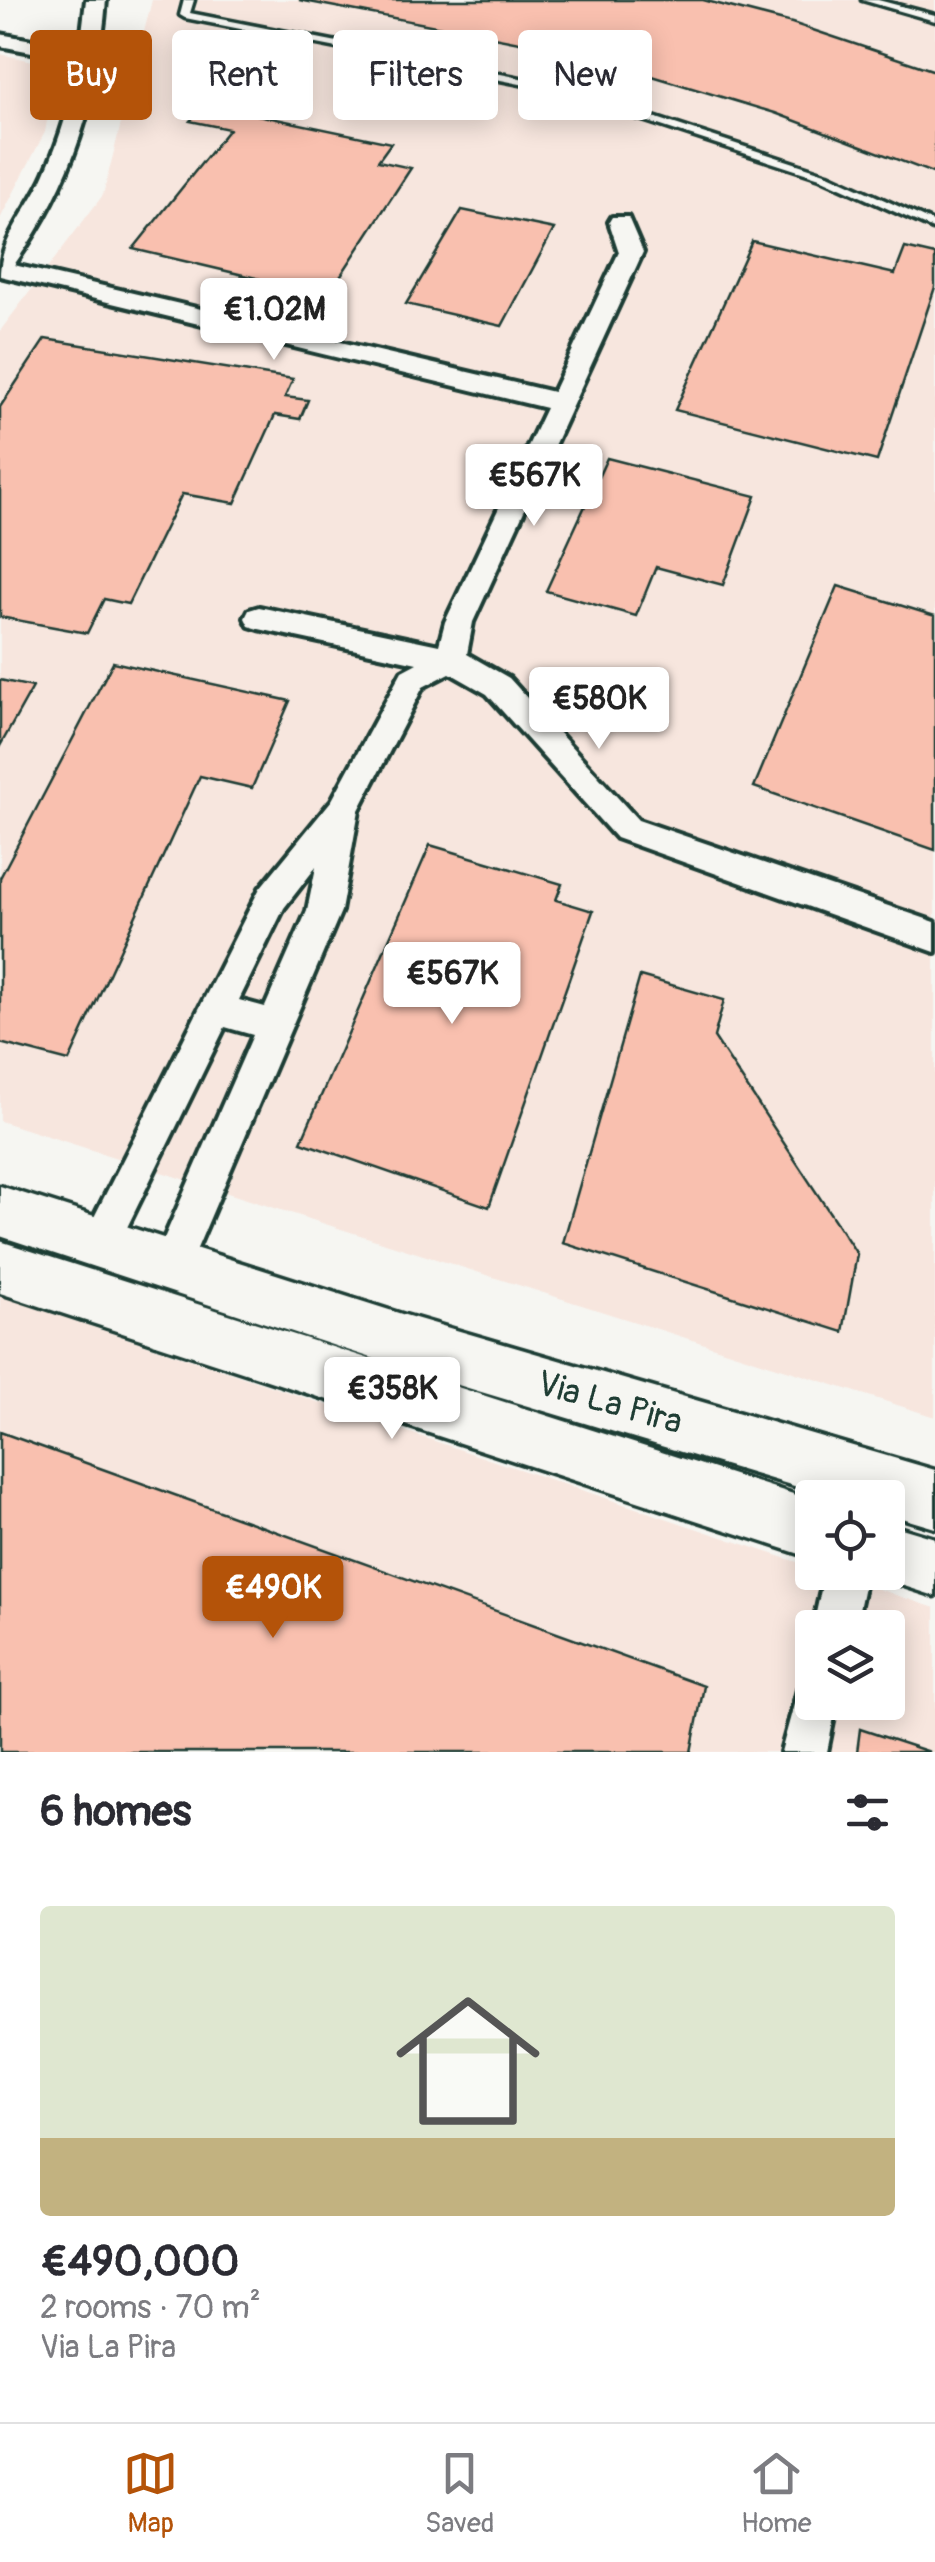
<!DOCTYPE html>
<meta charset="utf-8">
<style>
body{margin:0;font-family:Pangolin,sans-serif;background:#f7f7f7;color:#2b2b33;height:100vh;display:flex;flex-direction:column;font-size:38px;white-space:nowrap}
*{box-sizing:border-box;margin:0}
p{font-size:32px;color:#7c7c81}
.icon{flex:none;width:55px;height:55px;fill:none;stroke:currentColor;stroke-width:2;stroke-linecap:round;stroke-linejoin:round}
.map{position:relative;height:1752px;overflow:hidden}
.sheet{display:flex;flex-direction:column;background:#fff;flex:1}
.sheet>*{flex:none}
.guide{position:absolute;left:30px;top:30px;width:875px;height:90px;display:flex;gap:20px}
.controls{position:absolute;left:795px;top:1480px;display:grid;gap:20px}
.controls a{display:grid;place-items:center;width:110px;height:110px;border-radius:10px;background:#fff;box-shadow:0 5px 25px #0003;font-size:50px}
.price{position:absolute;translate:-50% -85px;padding:0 22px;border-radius:10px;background:#fff;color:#222;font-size:32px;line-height:65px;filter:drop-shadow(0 2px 5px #0008)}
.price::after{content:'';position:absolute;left:50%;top:60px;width:30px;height:22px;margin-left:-15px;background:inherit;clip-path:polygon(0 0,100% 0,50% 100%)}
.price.on{background:#b45309;color:#fff}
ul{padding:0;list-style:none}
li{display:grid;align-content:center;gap:20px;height:530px;padding:0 40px}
li span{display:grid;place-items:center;height:310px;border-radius:10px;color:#555}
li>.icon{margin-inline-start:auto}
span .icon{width:180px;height:180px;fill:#fffc;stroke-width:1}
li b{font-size:42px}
h2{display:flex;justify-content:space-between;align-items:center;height:120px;padding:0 40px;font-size:42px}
.pill{padding:0 35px;border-radius:10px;background:#fff;box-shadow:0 5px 25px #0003;font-size:35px;line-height:90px}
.pill.on{background:#b45309;color:#fff}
.menu{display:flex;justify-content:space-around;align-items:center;height:140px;border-top:2px solid #e1e1e2;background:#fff;font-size:28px;color:#7c7c81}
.menu a{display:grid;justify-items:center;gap:5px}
.menu .on{color:#b45309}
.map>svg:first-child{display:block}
.built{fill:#f7e6de;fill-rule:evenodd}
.building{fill:#f9c0af;stroke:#1f3d34;stroke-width:2.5}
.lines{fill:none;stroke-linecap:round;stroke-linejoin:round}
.lane-casing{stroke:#1f3d34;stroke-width:7}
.street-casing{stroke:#1f3d34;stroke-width:8}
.secondary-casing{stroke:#1f3d34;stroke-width:7}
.lane{fill:#f6f6f2;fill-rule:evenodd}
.street{fill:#f6f6f2;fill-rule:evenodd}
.secondary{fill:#f6f6f2;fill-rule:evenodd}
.labels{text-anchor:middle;stroke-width:8;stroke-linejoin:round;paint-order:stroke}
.near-street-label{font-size:35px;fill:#1f3d34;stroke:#f6f6f2}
</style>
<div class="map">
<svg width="935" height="1752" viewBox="0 0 935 1752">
<rect width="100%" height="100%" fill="#f6f6f2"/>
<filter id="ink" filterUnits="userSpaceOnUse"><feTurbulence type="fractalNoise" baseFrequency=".01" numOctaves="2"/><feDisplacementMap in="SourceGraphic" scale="20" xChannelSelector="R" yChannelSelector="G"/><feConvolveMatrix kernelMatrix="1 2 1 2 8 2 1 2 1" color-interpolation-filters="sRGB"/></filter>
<g filter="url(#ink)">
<g class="built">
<path d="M152,0H935V1417L0,1121V331L103,195Z"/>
<path d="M0,54L57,66L45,132L0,219Z"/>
<path d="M0,1296L812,1567V1572L830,1573L935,1608V1752H0ZM812,1628H888V1702H812Z"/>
</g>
<g class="building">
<path d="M299,0H703L792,23L935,71V174L775,113L629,69L535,45Z"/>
<path d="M205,104L391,143L378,161L411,168L328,295L133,249L229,129L190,121Z"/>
<path d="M462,210L554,229L502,326L406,304Z"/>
<path d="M752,241L895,274L905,248L935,255V287L877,461L675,410Z"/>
<path d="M45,339L293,379L285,397L308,400L300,419L275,415L235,503L182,494L128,604L104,599L87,633L0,617V407Z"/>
<path d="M607,458L756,496L723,585L656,567L636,616L546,591Z"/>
<path d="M838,586L935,616V850L754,787Z"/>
<path d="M113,662L290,701L252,788L200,776L69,1061L0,1043V878Z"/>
<path d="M0,680L33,687L0,746Z"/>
<path d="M430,845L562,884L556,900L593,911L489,1207L301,1142Z"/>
<path d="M640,976L724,1000L714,1037L857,1254L843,1332L563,1243Z"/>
<path d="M0,1432L704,1686L691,1752H0Z"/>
<path d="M860,1729L930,1752H857Z"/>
</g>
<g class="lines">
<g class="lane-casing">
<g id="lane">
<path d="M184,0H194L190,13L556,85L828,174L935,223V230L820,178L551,90L185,18L180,15Z"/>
<path d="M862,0H878L935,15V21Z"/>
</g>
</g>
<g class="street-casing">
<g id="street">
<path d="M86,0H106C98,99 74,180 14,265L553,392L619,252L609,222L612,217H628L643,252L473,622L467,654L509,678L638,820L935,922V952L616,838L487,694L450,673L423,687L359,810L341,911L184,1279L171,1285L158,1279L152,1266L253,1035L225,1027L113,1256L100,1262L87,1256L81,1243L260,888L332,800L402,671L417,663L259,629L249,626L245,618L249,610L259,607L439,645L445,622L546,408L0,276C0,238 30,208 45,173C61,137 72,99 79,61L0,46V34L80,49ZM316,867L307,911L265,1007L239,1000L284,908Z"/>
<path d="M825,1572H867L855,1628L812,1631Z"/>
<path d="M812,1681V1702H837L827,1752H781L799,1686Z"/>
</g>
</g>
<g class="secondary-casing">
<g id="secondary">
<path d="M0,1186L405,1315L935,1470V1528L888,1514V1498H834L405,1369L0,1236Z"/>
<path d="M0,1241L812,1500V1558L0,1293Z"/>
<path d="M888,1524L935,1538V1596L867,1574L888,1572Z"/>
</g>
</g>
<use href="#lane" class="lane"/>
<use href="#street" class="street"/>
<use href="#secondary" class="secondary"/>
</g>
</g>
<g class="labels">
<g class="near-street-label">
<text transform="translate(610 1402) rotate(16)" y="12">Via La Pira</text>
</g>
</g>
</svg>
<div class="controls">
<a><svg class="icon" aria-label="locate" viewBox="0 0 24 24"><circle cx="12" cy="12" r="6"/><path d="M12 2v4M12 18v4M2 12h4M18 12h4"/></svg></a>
<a><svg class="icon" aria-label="layers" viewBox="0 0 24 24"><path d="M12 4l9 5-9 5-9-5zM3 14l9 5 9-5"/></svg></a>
</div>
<b class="price" style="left:274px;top:363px">€1.02M</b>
<b class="price" style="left:534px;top:529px">€567K</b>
<b class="price" style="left:599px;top:752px">€580K</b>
<b class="price" style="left:452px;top:1027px">€567K</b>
<b class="price" style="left:392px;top:1442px">€358K</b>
<b class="price on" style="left:273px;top:1641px">€490K</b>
<div class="guide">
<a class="pill on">Buy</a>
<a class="pill">Rent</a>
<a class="pill">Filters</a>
<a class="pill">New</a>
</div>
</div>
<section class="sheet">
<h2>6 homes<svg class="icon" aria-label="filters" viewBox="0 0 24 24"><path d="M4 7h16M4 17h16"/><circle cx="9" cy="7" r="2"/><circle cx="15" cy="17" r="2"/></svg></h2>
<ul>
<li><span style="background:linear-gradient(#dfe7d0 75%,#c2b280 0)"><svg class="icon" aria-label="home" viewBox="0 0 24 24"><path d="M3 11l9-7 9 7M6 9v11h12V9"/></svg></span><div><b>€490,000</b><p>2 rooms · 70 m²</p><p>Via La Pira</p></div></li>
</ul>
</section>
<nav class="menu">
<a class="on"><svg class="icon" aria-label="map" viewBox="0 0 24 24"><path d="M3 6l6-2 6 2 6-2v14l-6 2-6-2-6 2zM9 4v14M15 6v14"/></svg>Map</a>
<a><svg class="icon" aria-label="saved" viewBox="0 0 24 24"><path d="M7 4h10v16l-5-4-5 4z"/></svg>Saved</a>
<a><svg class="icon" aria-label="home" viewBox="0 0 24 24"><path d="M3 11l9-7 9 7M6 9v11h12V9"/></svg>Home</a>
</nav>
